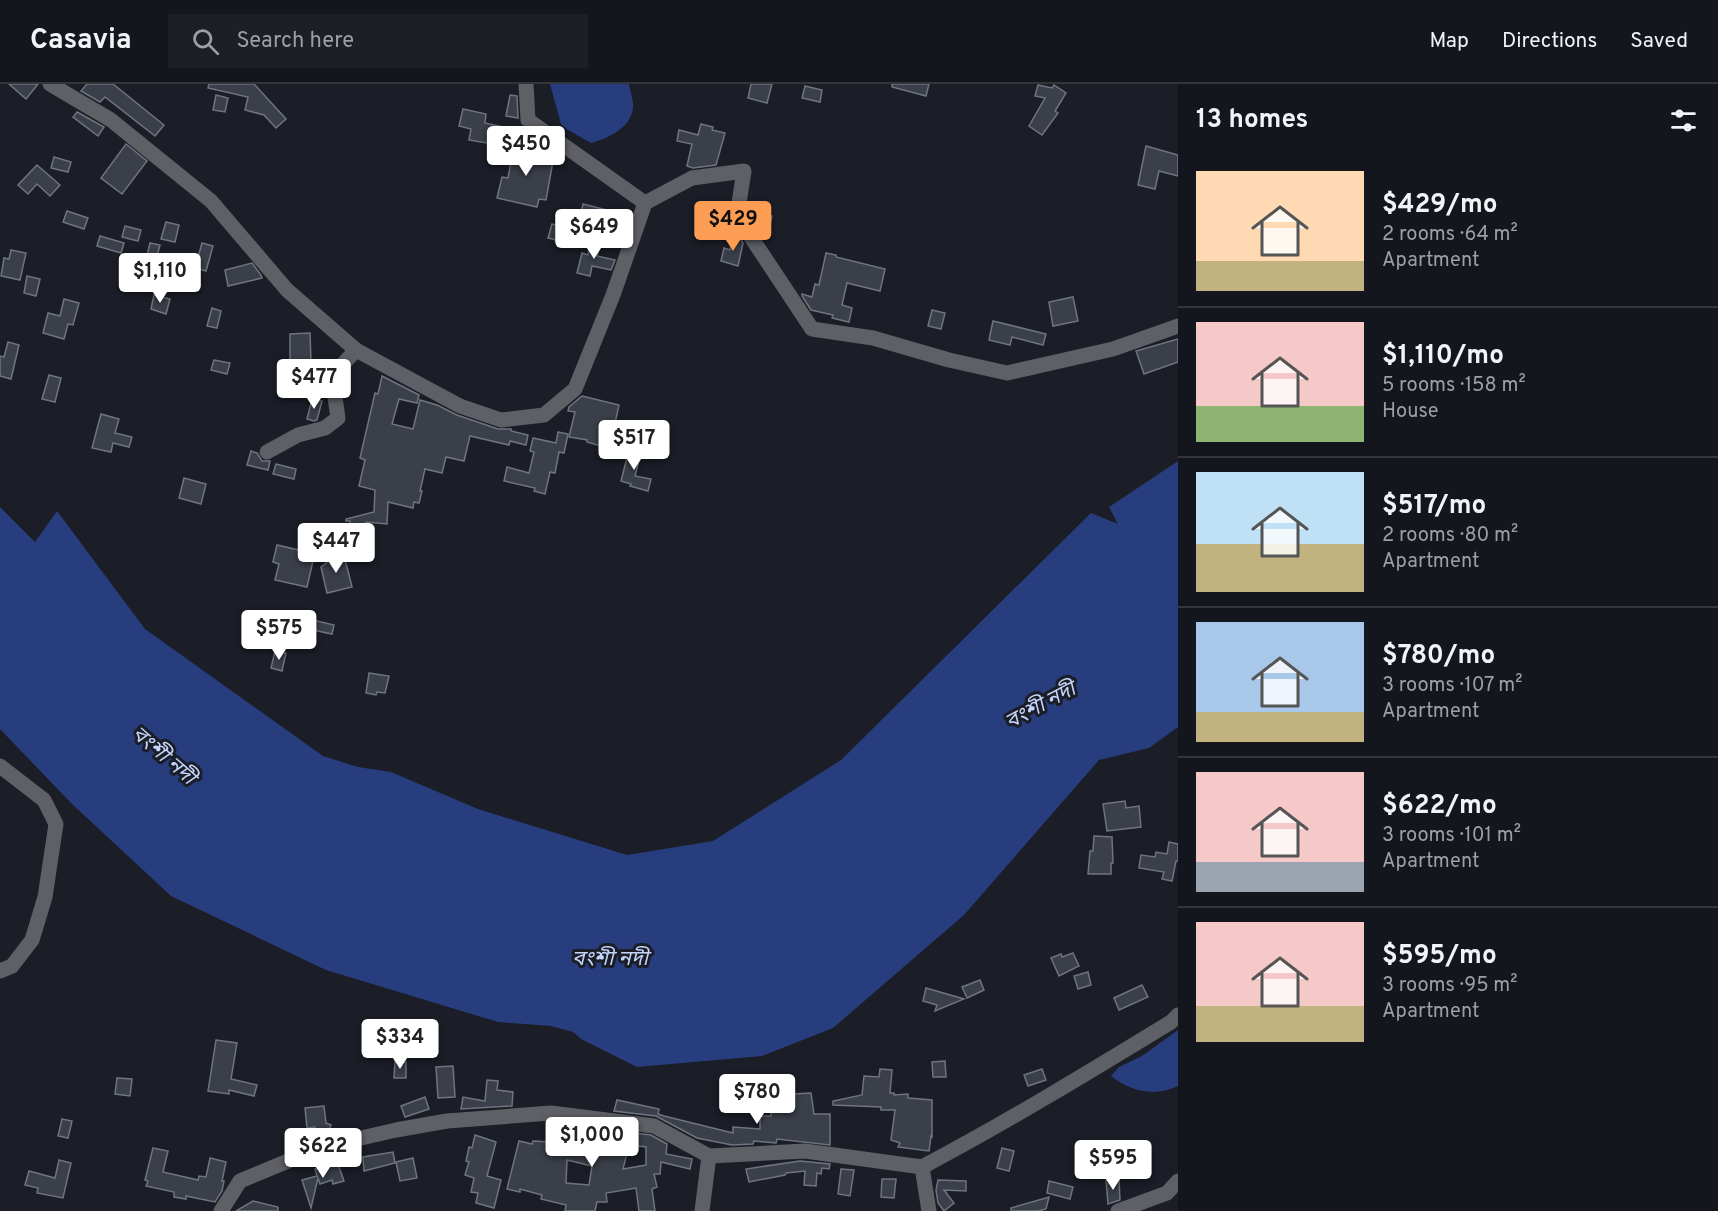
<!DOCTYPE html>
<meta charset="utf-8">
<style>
body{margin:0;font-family:Overpass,"Noto Sans Bengali",sans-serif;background:#1d1f26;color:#f1f3f6;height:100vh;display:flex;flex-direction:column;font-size:22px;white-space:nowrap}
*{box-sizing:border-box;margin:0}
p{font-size:20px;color:#9d9fa4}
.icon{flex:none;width:33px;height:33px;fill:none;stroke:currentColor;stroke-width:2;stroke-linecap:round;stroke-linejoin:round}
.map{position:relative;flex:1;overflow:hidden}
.panel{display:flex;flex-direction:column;background:#14161d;width:540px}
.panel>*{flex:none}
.price{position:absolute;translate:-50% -51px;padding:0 14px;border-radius:6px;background:#fff;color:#222;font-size:20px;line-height:39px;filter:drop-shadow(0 2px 3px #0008)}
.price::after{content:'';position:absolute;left:50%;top:36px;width:18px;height:14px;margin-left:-9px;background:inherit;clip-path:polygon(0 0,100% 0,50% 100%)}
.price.on{background:#fc9d53;color:#111}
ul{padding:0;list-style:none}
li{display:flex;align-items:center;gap:18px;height:150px;padding:0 18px}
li+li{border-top:2px solid #33353b}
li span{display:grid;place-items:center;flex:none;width:168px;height:120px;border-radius:0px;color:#555}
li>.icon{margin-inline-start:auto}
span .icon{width:72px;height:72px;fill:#fffc;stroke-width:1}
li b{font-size:26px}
h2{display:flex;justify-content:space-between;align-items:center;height:72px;padding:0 18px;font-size:26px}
header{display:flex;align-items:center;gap:36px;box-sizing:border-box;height:84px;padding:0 30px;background:#14161d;border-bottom:2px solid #33353b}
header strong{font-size:28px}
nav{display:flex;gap:33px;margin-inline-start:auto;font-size:21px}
.search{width:420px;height:54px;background:#1d1f26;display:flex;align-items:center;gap:15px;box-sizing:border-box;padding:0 21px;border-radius:0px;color:#9d9fa4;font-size:22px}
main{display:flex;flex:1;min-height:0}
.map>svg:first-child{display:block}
.water{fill:#273d7d}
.building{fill:#3a3f49;stroke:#6f747f;stroke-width:1.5;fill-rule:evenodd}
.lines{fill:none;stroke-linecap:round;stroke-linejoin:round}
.minor{stroke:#5e6065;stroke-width:15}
.labels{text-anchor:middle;stroke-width:6;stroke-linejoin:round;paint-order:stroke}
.water-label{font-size:21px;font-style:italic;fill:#c4d5fc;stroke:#1b1e27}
</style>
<header>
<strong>Casavia</strong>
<div class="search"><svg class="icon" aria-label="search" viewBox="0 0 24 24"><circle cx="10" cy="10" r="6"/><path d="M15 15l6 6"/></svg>Search here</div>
<nav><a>Map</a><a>Directions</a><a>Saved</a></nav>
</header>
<main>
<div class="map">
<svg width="1178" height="1127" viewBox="0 0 1178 1127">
<rect width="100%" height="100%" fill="#1b1e27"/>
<g class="water">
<path d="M550,0H629C630,7 634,17 633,24C630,45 608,54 591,59L568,46L561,40Z"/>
<path d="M1178,377V643L1149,664L1099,676L964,831L833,944L762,972L637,983L581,955L573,948L551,942L498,938L326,886L171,812L72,720L0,645V423L35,458L57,427L145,545L323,672L358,683L391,688L478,725L627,771L713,757L841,676L1091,429L1118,440L1109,423Z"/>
<path d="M1178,946V1002C1155,1013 1131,1008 1111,992L1119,983L1142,972Z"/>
</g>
<g class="building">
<path d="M9,0H38L26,15Z"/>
<path d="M87,0H113L164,41L155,52L105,13L100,18L81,7Z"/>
<path d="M209,0H254L286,35L276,44L264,31L245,26L248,13L208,4Z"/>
<path d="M751,0H772L767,19L748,14Z"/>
<path d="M892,0H929L926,12L892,3Z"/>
<path d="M1038,1L1052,4L1054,1L1066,9L1055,27L1058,29L1042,51L1029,42L1045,14L1035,12Z"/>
<path d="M805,2L822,6L820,18L802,14Z"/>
<path d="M216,11L228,14L225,28L213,26Z"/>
<path d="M510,11L517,12L518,34L506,32Z"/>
<path d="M463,25L486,30L485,39L508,44L504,62L469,56L471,45L459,42Z"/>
<path d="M77,28L104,43L98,52L73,33Z"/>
<path d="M701,40L713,43L712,46L725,49L716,81L693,84L687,82L692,60L677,57L679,46L698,51Z"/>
<path d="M515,56L532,60L530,71L553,77L546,116L539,115L537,123L497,114L502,93L508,94Z"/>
<path d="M126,60L147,77L122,110L101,94Z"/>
<path d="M1146,62L1178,71V92L1159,87L1155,105L1138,101Z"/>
<path d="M54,73L71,78L68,88L51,84Z"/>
<path d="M37,81L60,101L50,112L37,100L28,110L18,101Z"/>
<path d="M583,120L607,126L604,139L580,133Z"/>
<path d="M67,127L88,134L84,145L63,138Z"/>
<path d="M759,129L772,132L768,151L760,149L756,142Z"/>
<path d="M166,138L179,141L175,158L161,155Z"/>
<path d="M552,140L571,145L568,159L548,154Z"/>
<path d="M125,142L141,146L138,157L122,153Z"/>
<path d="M733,151L739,152L743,159L738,182L721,177L724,164L730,166Z"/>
<path d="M100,152L124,159L121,169L97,162Z"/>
<path d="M591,154L601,156L597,172L615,176L611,186L592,182L590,192L577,189L582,169L588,171Z"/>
<path d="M150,159L160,161L154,183L145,180Z"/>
<path d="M202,159L213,162L206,187L195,184Z"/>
<path d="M11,166L26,169L20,196L1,192L4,174L9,175Z"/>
<path d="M826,169L836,171V173L885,185L880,207L847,199L842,221L852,224L849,238L832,234L833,231L811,226L802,212V210L812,213L815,200L819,201Z"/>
<path d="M252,179L261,191L262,194L228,202L225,186Z"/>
<path d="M27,192L40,195L36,212L24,209Z"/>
<path d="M154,211L170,215L166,230L151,225Z"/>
<path d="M1073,213L1078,237L1053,242L1049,218Z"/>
<path d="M64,215L79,219L73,241L68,240L64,255L43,249L48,229L60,232Z"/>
<path d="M212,224L221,227L217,244L207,242Z"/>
<path d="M932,226L945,229L941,245L928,242Z"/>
<path d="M993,237L1046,250L1043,261L1012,253L1010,261L989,256Z"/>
<path d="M310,249L311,278H290V250Z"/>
<path d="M1178,255V278L1144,290L1136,267Z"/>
<path d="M8,258L19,261L11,295L0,292V272L4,273Z"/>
<path d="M214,276L230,279L227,290L211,286Z"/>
<path d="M49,291L61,294L55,318L42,315Z"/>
<path d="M382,292L419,311L417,319L399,315L392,340L413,345L420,316L437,321L457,331L498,345H511V347L528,351L526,361L510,357L509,361L470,352L464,377L446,373L442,389L425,385L420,407H422L419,419L414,418L413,424L388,418L387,440L366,438L369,452L354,456L350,437H346V435L374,428L375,406L359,402L365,376L360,374L375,309L378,310Z"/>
<path d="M582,312L619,321L614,344L627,348L622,368L587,358V356L569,353L575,328L568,327L569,323Z"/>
<path d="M312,315L322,317L317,336L314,337L307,335Z"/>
<path d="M101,330L119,335L115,349L132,353L129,363L113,359L111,368L92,364Z"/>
<path d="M558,348L568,350L564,369L559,368L555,389L550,388L545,410L534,407L535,404L504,397L507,383L529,389L534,368L530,367L533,354L556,359Z"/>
<path d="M630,362L642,365L635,392L651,395L648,407L630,402L631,400L621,397Z"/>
<path d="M251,367L257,369L262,377H270L268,386L247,381Z"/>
<path d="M276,380L296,385L294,395L273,390Z"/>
<path d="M184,394L206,400L201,420L179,414Z"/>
<path d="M306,452L316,455L313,467L315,468L307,503L275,496L279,480L273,478L277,461L303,467Z"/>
<path d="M340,468L345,475L352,503L327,509L321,483Z"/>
<path d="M300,533L334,541L332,550L308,545L305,557L295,554Z"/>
<path d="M275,567L286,569L282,587L271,584Z"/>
<path d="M369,589L389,592L385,609L377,608L376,611L366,609Z"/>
<path d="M1125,717L1126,724L1139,722L1141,743L1107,747L1103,720Z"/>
<path d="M1094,752L1112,753L1113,779H1111V790H1088L1090,767H1093Z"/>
<path d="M1169,758L1178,760V777H1176L1172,797L1162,795L1164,788L1139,784L1141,771L1155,773L1156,768L1167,770Z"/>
<path d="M1073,869L1079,882L1059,892L1051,874L1061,870L1062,873Z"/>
<path d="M1088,888L1091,901L1078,905L1074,892Z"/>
<path d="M980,896L984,906L967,914L962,903Z"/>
<path d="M1142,901L1148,913L1119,926L1114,914Z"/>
<path d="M926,904L964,915L935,927L937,921L923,917Z"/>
<path d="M216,956L237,959L231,995L257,1001L254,1012L229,1006V1010L208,1007Z"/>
<path d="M395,977L406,978V994H394Z"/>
<path d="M945,977L946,993H933L932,978Z"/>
<path d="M453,982L455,1013L438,1014L436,983Z"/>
<path d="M880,985L892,986L890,1009H894V1011L908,1010V1014L932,1016V1053L931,1052L929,1067L898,1063L900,1059L891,1056L895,1026H881V1023L833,1021V1017L862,1011L864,992L879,993Z"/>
<path d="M1042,985L1046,996L1028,1002L1024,991Z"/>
<path d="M117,994L132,995L130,1012L115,1010Z"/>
<path d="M487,996L498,997L497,1006L513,1008L512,1022L461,1025L463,1013L485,1017Z"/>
<path d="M811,1009L814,1030H830V1061L777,1055L776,1059L754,1057L753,1060L732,1061L697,1054L656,1032L614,1027L617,1016L659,1025L658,1030L664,1032L733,1049V1043L760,1045V1032H771V1022H794L793,1010Z"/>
<path d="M425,1013L429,1025L405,1033L401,1022Z"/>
<path d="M324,1022L326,1039L331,1041L327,1052L324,1053L313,1049L315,1043L307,1044L305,1024Z"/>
<path d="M62,1035L72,1037L68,1054L58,1052Z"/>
<path d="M570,1041L599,1045V1054L617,1056L618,1047L651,1051L667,1060L666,1070L692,1075L690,1085L661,1078L660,1090H654L657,1103L652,1105L655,1127H639L636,1104L606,1109L607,1118H597L595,1127H565L566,1121L541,1115L542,1111L520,1105V1108L507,1105L519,1057L532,1060L533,1057L570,1059ZM629,1061L646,1063V1081L623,1085ZM567,1076L592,1082L589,1101L566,1099Z"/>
<path d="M475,1051L496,1058L487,1092L501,1096L494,1124L476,1119L478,1109L471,1108L474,1094L465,1091L469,1078L466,1077L469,1063L472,1064Z"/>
<path d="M153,1064L168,1067L163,1088L198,1096L199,1092L206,1093L210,1074L226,1078L222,1097H224L222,1107L215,1118L186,1112V1115L174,1113V1108L146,1102L148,1097L145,1096Z"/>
<path d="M1002,1064L1014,1067L1009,1087L997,1084Z"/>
<path d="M393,1068L395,1079L364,1087L363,1073Z"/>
<path d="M413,1074L417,1094L400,1097L396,1078Z"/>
<path d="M59,1076L71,1079L63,1114L37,1109L38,1104L25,1101L29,1087L55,1094Z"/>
<path d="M337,1077L344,1097L333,1100L332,1096L320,1100L318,1094L311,1124L302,1096L317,1092L315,1085Z"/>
<path d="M800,1077L830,1080L829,1085L822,1084L821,1090L817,1089L816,1102L804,1101L805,1087L786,1089L785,1091L749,1098L746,1085Z"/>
<path d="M841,1085L854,1086L850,1112L838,1110Z"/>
<path d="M882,1095H896L894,1114L881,1113Z"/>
<path d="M1119,1095L1120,1116L1108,1120L1106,1096Z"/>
<path d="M938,1096L966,1097V1107L944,1106L954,1119L944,1127L938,1119L936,1106Z"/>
<path d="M1049,1097L1073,1103L1070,1115L1047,1109Z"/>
<path d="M1049,1113L1046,1125L1038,1127H1011V1124Z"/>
<path d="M253,1117L278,1123V1127H236Z"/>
</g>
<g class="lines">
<g class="minor">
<path d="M50,0L111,36L211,117L287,206L356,266L460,322L501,336L544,331L575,305L613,211L645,119L692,94L744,87L737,132L812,245L873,254L949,276L1007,289L1113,265L1178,242"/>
<path d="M526,0L528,36L645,119"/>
<path d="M267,368L298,351L325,344L338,334L332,292L356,266"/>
<path d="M0,682L44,716L56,740L45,813L32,856L12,882L0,887"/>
<path d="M922,1083C1007,1038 1089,988 1171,938L1178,931"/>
<path d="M922,1083L929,1127"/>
<path d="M221,1127L240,1097L322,1063L396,1046L447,1037L551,1029L654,1042L709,1072L805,1067L922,1083"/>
<path d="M702,1127L709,1072"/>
<path d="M1118,1127L1167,1109L1178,1097"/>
</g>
</g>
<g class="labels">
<g class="water-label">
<text transform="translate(1040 621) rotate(-28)" y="7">বংশী নদী</text>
<text transform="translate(164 671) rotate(41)" y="7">বংশী নদী</text>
<text x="610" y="881">বংশী নদী</text>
</g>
</g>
</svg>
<b class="price" style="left:526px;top:93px">$450</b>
<b class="price on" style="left:733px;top:168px">$429</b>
<b class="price" style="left:594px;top:176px">$649</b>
<b class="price" style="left:160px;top:220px">$1,110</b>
<b class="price" style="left:314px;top:326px">$477</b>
<b class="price" style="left:634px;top:387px">$517</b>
<b class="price" style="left:336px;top:490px">$447</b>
<b class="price" style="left:279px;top:577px">$575</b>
<b class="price" style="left:400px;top:986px">$334</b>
<b class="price" style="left:757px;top:1041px">$780</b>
<b class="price" style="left:592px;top:1084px">$1,000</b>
<b class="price" style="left:323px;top:1095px">$622</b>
<b class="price" style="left:1113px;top:1107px">$595</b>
</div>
<section class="panel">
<h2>13 homes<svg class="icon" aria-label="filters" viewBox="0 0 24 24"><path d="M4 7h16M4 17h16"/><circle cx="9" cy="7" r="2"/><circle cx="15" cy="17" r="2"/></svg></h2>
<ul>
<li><span style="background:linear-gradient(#ffd9b3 75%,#c2b280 0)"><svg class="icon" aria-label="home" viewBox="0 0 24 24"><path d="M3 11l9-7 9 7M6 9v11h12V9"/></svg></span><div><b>$429/mo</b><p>2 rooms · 64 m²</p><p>Apartment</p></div></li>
<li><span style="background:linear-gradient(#f6c9c9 70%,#8fb573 0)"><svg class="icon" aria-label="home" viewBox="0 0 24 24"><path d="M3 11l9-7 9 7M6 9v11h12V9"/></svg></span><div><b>$1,110/mo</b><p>5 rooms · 158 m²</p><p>House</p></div></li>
<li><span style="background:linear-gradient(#bfe0f5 60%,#c2b280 0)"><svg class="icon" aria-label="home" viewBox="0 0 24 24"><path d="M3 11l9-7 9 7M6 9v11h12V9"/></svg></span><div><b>$517/mo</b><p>2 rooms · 80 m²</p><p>Apartment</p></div></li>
<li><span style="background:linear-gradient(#a9c7e8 75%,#c2b280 0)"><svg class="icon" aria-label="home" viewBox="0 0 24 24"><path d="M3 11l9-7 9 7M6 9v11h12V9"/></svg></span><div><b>$780/mo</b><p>3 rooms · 107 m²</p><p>Apartment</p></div></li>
<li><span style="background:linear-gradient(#f6c9c9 75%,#9aa5b1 0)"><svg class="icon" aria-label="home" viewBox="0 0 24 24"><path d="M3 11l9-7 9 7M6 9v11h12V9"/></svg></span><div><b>$622/mo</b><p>3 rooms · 101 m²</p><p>Apartment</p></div></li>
<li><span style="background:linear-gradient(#f6c9c9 70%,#c2b280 0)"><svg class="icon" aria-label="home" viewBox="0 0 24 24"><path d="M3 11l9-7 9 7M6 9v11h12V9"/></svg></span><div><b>$595/mo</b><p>3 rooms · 95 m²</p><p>Apartment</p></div></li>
</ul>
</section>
</main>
